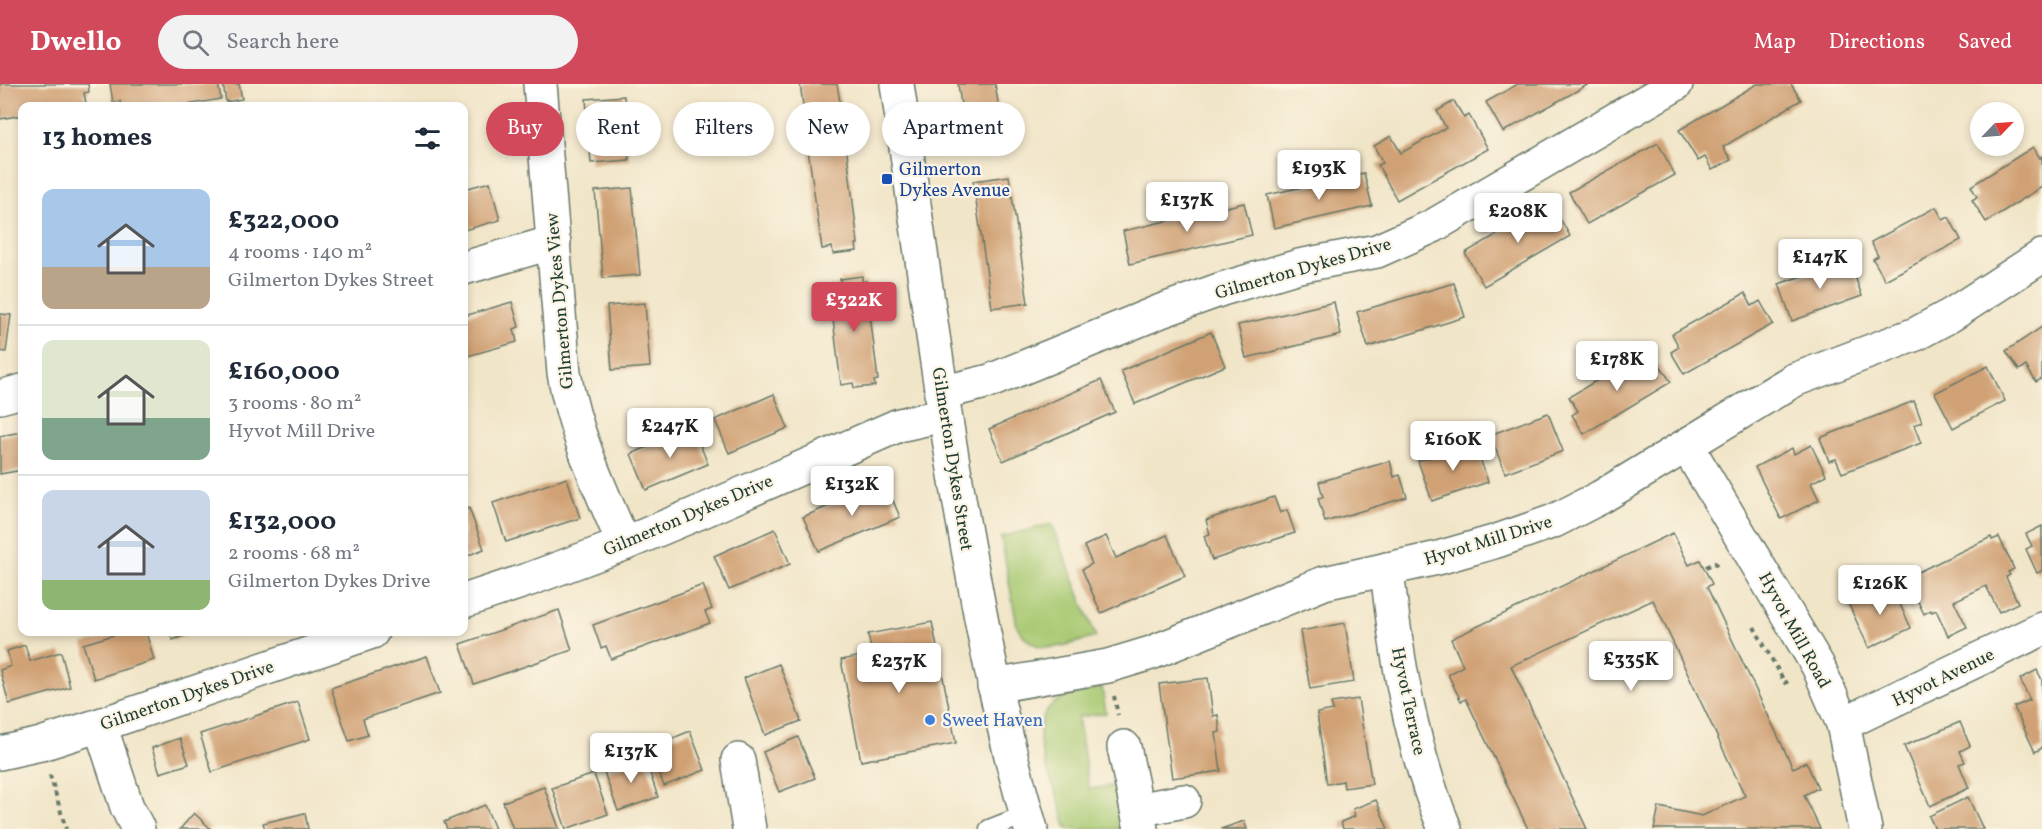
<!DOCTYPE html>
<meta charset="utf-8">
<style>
body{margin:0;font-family:Vollkorn,serif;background:#f2f2f3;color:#1f2937;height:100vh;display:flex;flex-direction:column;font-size:22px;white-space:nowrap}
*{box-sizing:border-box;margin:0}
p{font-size:20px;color:#747a83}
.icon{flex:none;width:33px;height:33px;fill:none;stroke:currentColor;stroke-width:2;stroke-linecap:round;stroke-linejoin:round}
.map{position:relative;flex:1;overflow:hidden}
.panel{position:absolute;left:18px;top:18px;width:450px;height:534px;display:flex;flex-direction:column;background:#fff;border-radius:12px;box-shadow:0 3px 9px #0003}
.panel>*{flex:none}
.guide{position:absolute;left:486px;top:18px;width:570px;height:54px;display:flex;gap:12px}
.needle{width:39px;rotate:65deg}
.controls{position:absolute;left:1970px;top:18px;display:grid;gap:12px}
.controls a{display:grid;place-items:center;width:54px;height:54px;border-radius:50%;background:#fff;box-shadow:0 3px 9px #0003;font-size:30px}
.price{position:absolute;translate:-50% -51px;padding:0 14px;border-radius:6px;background:#fff;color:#222;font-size:20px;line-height:39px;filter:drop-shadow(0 2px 3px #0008)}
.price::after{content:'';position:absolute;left:50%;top:36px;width:18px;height:14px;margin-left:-9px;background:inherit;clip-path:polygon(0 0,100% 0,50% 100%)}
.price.current{background:#d1495b;color:#fff}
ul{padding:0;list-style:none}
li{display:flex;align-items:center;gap:18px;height:150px;padding:0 24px}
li+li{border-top:2px solid #e0e1e3}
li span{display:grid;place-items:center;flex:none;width:168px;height:120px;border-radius:12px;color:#555}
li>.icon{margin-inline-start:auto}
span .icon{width:72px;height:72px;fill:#fffc;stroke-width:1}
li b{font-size:26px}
h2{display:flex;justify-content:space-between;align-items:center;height:72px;padding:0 24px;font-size:26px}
.pill{padding:0 21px;border-radius:27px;background:#fff;box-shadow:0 3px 9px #0003;font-size:21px;line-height:54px}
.pill.current{background:#d1495b;color:#fff}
header{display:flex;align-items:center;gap:36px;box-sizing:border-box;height:84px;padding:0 30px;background:#d1495b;color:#fff}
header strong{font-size:28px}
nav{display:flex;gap:33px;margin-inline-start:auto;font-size:21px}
.search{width:420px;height:54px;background:#f2f2f3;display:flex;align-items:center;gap:15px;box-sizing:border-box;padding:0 21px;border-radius:33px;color:#747a83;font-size:22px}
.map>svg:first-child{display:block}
.green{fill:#a8c972;stroke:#648353;stroke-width:1.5}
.building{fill:#d0a174}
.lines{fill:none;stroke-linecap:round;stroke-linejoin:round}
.lane-casing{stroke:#687868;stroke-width:21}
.street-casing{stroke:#687868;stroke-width:36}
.secondary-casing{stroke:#687868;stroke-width:36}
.path{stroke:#687868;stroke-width:4;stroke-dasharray:4.5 4.5;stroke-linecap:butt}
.lane{stroke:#fff;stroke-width:18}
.street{stroke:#fff;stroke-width:33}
.secondary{stroke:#fff;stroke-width:33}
.transit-dot{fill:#1a4fb4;stroke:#fcf5e5;stroke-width:2}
.shop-dot{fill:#3f7fe0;stroke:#fcf5e5;stroke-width:2}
.labels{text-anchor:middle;stroke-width:4.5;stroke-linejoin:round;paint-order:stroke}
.transit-label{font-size:18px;fill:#164399;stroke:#fcf5e5;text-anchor:start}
.street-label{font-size:18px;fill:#1f3d34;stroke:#fcf5e5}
.shop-label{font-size:18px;fill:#366cbe;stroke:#fcf5e5;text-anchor:start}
</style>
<header>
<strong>Dwello</strong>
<div class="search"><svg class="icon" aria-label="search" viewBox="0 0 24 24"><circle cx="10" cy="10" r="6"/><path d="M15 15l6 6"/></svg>Search here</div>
<nav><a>Map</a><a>Directions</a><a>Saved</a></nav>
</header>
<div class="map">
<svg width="2042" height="745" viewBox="0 0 2042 745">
<rect width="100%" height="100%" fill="#fcf5e5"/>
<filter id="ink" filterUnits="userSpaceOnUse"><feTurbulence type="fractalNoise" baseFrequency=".0167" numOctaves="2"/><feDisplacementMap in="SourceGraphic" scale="12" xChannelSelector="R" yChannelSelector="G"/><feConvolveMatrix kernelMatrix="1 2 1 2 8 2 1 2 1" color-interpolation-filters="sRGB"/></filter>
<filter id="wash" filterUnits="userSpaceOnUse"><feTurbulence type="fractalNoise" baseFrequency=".008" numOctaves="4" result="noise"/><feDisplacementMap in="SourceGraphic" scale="24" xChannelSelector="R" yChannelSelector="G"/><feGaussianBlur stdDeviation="1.35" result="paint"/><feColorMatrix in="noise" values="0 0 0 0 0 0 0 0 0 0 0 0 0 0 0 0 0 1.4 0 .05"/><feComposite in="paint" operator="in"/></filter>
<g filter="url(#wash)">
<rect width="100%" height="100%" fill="#f1e5c8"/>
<g class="green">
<path d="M1052,440L1096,553C1066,560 1035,577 1017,542L1001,453Z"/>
<path d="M1102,603L1106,629L1078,633L1089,705L1117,701L1126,745H1067C1064,735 1061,724 1058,714C1048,688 1025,641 1054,619C1064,611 1089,607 1102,603Z"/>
</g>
<g id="blocks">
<g class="building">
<path d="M0,0H88L89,8L84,9L86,19L67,22H22V31L0,35Z"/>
<path d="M110,0H218L221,15L181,22H121L120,17L113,18Z"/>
<path d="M223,0H239L242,15L226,18Z"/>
<path d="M800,0H837L842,30H839L840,36L815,39L814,34L805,35Z"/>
<path d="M958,0H995L1005,63L968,68Z"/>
<path d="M1518,0H1589L1503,48L1486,18Z"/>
<path d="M1757,0H1791L1801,16L1723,63L1731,76L1712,86L1705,73L1698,77L1679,46Z"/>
<path d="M624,12L629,76L591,79L586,15Z"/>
<path d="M1454,17L1464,34L1469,31L1488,65L1397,116L1378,81L1383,79L1374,62L1391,52L1401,69L1446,44L1437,27Z"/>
<path d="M842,54L843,60H846L858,160H856L857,167L833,170L832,163L822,165L808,65L819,63L818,57Z"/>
<path d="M1658,59L1675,91L1587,140L1569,108Z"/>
<path d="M2033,63L2040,74L2042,72V103L1986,138L1972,116L1977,113L1971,102Z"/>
<path d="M1364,89L1372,122L1274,144L1267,111Z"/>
<path d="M1009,92L1028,219L992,224L973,97Z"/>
<path d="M490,98L500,136L464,146V105Z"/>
<path d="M632,104L640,191L603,194L595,107Z"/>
<path d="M1244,119L1252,151L1130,180L1123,147Z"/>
<path d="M1551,119L1570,152L1484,202L1465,169Z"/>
<path d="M1936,123L1943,136L1949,133L1961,156L1885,196L1873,175L1878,172L1871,158Z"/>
<path d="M1849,175L1862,212L1792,237L1779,200Z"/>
<path d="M862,192V198L866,197L878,296L874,297L875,302L854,304L853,299L841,301L829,202L841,200L840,195Z"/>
<path d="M1454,199L1465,233L1368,263L1357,228Z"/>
<path d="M1745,209L1752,222L1760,217L1773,240L1684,290L1671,268L1679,263L1672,250Z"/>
<path d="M512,218L519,243L514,245L517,258L464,273V232Z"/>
<path d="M1334,218L1341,251L1246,274L1238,241Z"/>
<path d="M645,219L650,283L612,286L607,222Z"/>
<path d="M0,230L11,231L6,268L0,267Z"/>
<path d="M2042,243V294L2036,298L2026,282L2019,286L2006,267Z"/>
<path d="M1211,248L1225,282L1135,320L1121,287Z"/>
<path d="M1645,267L1654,283L1659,280L1671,298L1584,350L1572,331L1578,327L1569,313Z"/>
<path d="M1988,282L2005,317L1953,344L1935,309Z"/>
<path d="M1101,296L1115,328L1003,377L989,345Z"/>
<path d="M774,310L788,344L729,369L715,336Z"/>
<path d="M1914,317L1922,338L1914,341L1921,359L1842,389L1836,375L1829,377L1820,354Z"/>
<path d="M1548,329L1563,367L1505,389L1490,351Z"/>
<path d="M693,344L708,380L646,406L631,370Z"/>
<path d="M22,348V386L0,390V352Z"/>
<path d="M1475,359L1488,398L1432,417L1418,377Z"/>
<path d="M1811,361L1826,391L1811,399L1819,416L1781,435L1755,383L1792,364L1794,370Z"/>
<path d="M1390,377L1394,393L1400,391L1407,413L1325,438L1318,414L1323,413L1319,398Z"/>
<path d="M567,394L580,434L506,458L493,419Z"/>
<path d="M885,398L900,433L819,467L803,433Z"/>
<path d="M1274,413L1280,429L1287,426L1295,449L1212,476L1204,452L1210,450L1206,436Z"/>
<path d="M469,424L484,465L464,473V426Z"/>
<path d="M2042,442V487L2037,489L2026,465L2032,462L2026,450Z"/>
<path d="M775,445L790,480L729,506L714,472Z"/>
<path d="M1673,449L1689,481L1700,476L1712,500L1707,503L1793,684L1806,678L1818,704L1804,711L1820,745H1654L1659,723L1702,732L1745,712L1653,516L1511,582L1587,745H1528L1466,615L1461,617L1454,603L1448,590L1463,582L1451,555Z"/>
<path d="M1167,451L1185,492L1101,529L1082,485L1092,480L1084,462L1106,452L1116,474Z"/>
<path d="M1991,453L1992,456L1999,453L2014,485L2008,488L2010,491L2006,493L2018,519L1999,528L1986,502L1954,517L1967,543L1948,552L1936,526L1932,528L1931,526L1924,530L1908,497L1915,493L1914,490Z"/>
<path d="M1890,499L1911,544L1869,564L1848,519Z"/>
<path d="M703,501L712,525L705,528L710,539L611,575L606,562L601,564L593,541Z"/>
<path d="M559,526L572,566L474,600L460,560Z"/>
<path d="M932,538L956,659L861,677L841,576L872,570L868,550Z"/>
<path d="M1345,539L1354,598L1310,605L1300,547Z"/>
<path d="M124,548H146L154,576L94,595L83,560Z"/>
<path d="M170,548H194L173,556Z"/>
<path d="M25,561L30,577L61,568L70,603L9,620L0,586L11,582L7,567Z"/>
<path d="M427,572L440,609L363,635L368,651L349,657L331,604Z"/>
<path d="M779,580L801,637L765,651L744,594Z"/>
<path d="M2037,586L2042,596V664L2035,668L2014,623L2030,616L2020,595Z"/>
<path d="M1208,594L1213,632L1218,631L1220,648L1216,649L1221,687L1172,694L1159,600Z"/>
<path d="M1358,615L1372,700L1344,704L1343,697L1327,700L1317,629L1333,626L1331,619Z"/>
<path d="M298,618L310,655L212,688L200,650Z"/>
<path d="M1960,638L1970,662L1960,667L1965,678L1959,680L1969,704L1930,722L1904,662Z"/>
<path d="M690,647L705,686L664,702L649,664Z"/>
<path d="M798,653L815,694L779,708L763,668Z"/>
<path d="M180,654L189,680L160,689L152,664Z"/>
<path d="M645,674L658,713L618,727L604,688Z"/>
<path d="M594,690L608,730L566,745L552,704Z"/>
<path d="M544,703L559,744L513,745L503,718Z"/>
<path d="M1968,713L1983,745H1935L1929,732Z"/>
<path d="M1376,716L1388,745H1343L1341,738L1355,732L1353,725Z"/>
<path d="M485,721L495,745H447L444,738Z"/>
<path d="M194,729L211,745H180Z"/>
<path d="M305,729L308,745H265L263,739Z"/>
<path d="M1244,737L1247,745H1221Z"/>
</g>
</g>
</g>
<g filter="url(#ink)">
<use href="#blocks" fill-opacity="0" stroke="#687868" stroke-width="1.5"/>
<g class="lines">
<g class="lane-casing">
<path id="lane" d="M989,745L1027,730"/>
</g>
<g class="street-casing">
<g id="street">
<path d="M540,0L564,289C574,348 600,405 624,460"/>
<path d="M464,184L554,158"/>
<path d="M941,309L990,297L1161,227L1222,205L1299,182L1377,167L1433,142L1676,0"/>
<path d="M0,313L22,307"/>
<path d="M1687,362L1818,582L1843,640L1865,745"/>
<path d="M1387,485C1396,573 1411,663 1445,745"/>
<path d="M464,517L530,495L624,460L705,426L899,341L944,331"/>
<path d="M994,602L1108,582L1151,569L1324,499L1438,474L1497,457L1554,437L1601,413L1794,296L1916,250L1951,231L2042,172"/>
<path d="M1843,640L2042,545"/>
<path d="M100,641L127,723L138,745"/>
<path d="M1124,663L1141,745"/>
<path d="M0,669L41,660L100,641L372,548"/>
<path d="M738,676L749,745"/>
<path d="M1137,726L1184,717"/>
</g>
</g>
<g class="secondary-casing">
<path id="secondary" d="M897,0C921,168 943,336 975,502C990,584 1007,665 1031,745"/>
</g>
<g class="path">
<path d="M1706,483L1715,479L1718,482"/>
<path d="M1754,543L1785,599L1790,596"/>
<path d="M1114,612L1118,631"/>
<path d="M50,691L66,745"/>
</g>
<use href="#lane" class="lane"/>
<use href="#street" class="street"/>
<use href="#secondary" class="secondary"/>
</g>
</g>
<rect class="transit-dot" x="881" y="89" width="12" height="12" rx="3"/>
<circle class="shop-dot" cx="930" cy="636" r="6"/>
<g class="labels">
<g class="transit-label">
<text x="899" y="91">Gilmerton<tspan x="899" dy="21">Dykes Avenue</tspan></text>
</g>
<g class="street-label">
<text transform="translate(1303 184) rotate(-16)" y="6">Gilmerton Dykes Drive</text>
<text transform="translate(559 217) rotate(-95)" y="6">Gilmerton Dykes View</text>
<text transform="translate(953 375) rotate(81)" y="6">Gilmerton Dykes Street</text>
<text transform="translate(688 431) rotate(-23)" y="6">Gilmerton Dykes Drive</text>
<text transform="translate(1488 456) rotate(-17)" y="6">Hyvot Mill Drive</text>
<text transform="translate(1795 546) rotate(61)" y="6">Hyvot Mill Road</text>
<text transform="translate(1943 593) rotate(-26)" y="6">Hyvot Avenue</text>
<text transform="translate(187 611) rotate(-19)" y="6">Gilmerton Dykes Drive</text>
<text transform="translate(1409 617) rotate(78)" y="6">Hyvot Terrace</text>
</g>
<g class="shop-label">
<text x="942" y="642">Sweet Haven</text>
</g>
</g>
</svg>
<div class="controls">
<a><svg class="needle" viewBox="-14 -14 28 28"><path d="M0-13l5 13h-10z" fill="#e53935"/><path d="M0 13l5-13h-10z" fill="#747a83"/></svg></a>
</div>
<b class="price" style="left:1319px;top:117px">£193K</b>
<b class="price" style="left:1187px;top:149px">£137K</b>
<b class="price" style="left:1518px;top:160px">£208K</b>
<b class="price" style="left:1820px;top:206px">£147K</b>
<b class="price current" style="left:854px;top:249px">£322K</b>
<b class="price" style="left:1617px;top:308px">£178K</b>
<b class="price" style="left:670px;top:375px">£247K</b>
<b class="price" style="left:1453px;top:388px">£160K</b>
<b class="price" style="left:852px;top:433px">£132K</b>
<b class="price" style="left:1880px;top:532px">£126K</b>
<b class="price" style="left:1631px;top:608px">£335K</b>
<b class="price" style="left:899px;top:610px">£237K</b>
<b class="price" style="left:631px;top:700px">£137K</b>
<div class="guide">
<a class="pill current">Buy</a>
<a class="pill">Rent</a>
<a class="pill">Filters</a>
<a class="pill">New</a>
<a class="pill">Apartment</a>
</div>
<section class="panel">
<h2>13 homes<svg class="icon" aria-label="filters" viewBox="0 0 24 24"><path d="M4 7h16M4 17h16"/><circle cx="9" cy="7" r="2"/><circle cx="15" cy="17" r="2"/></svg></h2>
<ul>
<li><span style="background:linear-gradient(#a9c7e8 65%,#b9a48a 0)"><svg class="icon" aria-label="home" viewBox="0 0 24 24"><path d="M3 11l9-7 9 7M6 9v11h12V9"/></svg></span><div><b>£322,000</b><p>4 rooms · 140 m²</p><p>Gilmerton Dykes Street</p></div></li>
<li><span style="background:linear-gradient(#dfe7d0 65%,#7fa58c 0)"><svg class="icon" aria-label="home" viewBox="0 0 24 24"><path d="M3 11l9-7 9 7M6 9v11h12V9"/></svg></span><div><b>£160,000</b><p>3 rooms · 80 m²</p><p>Hyvot Mill Drive</p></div></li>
<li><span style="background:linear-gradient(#c9d6e8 75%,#8fb573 0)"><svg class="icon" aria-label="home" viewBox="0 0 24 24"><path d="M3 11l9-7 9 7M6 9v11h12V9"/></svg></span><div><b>£132,000</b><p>2 rooms · 68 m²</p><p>Gilmerton Dykes Drive</p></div></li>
</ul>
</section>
</div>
